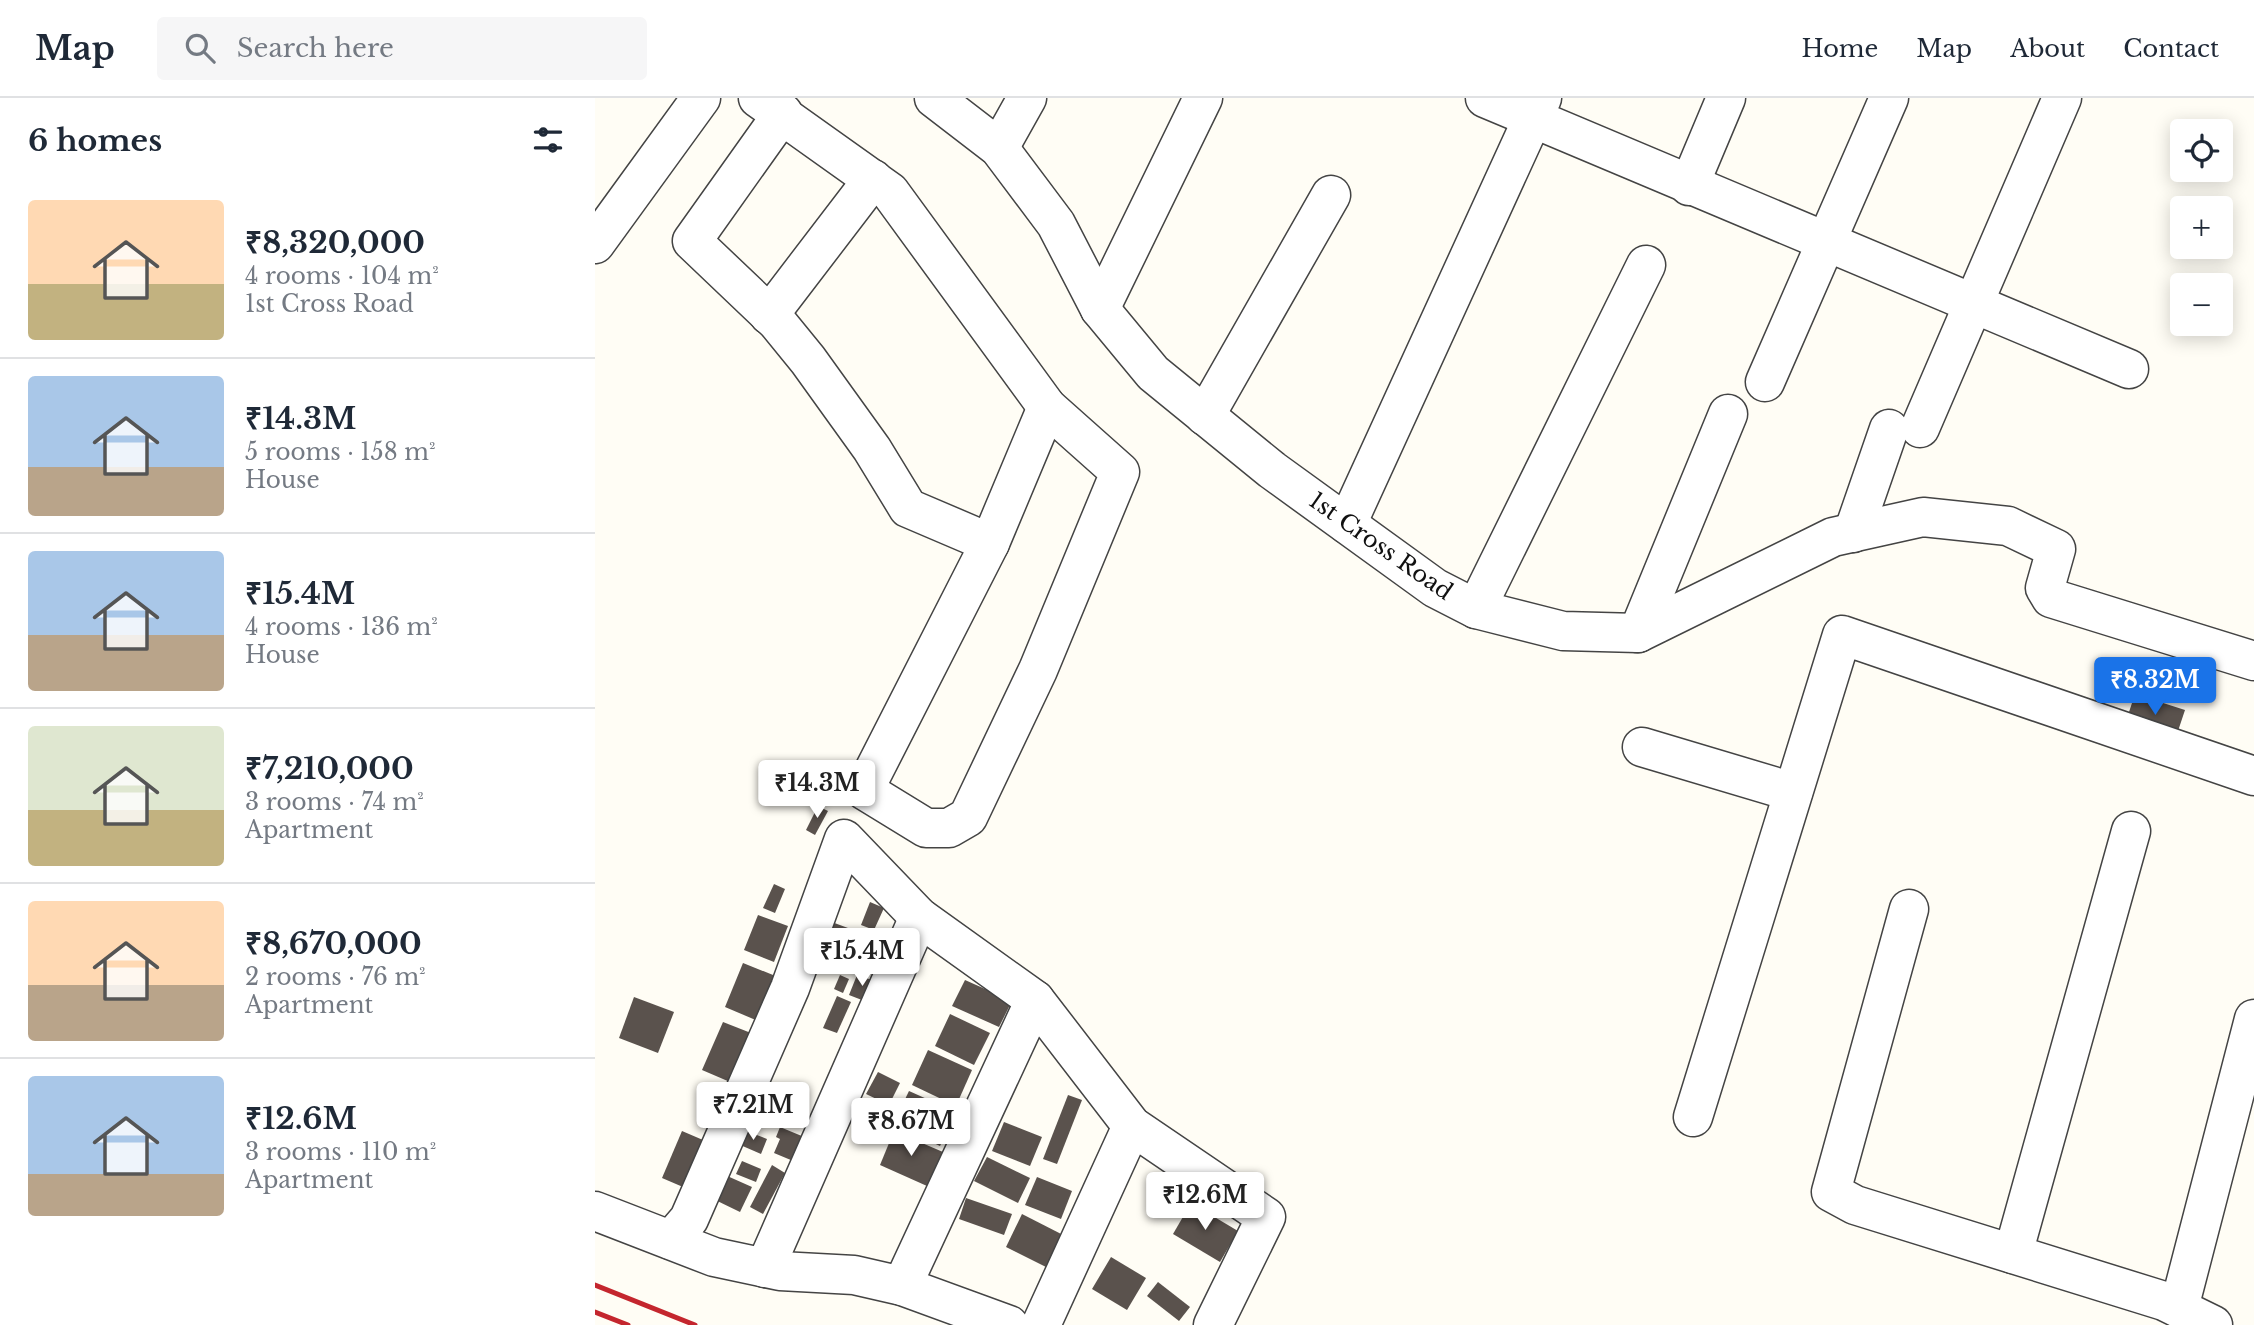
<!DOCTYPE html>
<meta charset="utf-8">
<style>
body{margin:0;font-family:"Libre Baskerville",serif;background:#f6f6f7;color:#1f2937;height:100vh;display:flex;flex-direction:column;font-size:26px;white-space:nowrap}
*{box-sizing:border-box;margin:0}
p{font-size:23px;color:#747a83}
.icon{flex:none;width:38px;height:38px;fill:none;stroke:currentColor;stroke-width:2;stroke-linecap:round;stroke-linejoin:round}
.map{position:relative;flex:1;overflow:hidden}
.sheet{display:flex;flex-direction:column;background:#fff;width:595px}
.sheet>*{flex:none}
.buttons{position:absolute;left:1575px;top:21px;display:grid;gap:14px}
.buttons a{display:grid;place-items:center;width:63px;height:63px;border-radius:7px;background:#fff;box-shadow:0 4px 18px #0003;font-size:35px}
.price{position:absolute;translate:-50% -60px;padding:0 16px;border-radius:7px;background:#fff;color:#222;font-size:23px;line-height:46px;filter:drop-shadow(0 2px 4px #0008)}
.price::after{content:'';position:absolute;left:50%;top:42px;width:21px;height:16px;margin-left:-10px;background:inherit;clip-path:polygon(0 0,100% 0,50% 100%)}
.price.current{background:#1a73e8;color:#fff}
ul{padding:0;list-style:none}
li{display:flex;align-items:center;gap:21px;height:175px;padding:0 28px}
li+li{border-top:2px solid #e0e1e3}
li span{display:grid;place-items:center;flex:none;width:196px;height:140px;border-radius:7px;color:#555}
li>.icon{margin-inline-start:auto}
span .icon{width:84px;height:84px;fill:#fffc;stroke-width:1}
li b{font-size:30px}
h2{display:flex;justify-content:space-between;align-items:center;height:84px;padding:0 28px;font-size:30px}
header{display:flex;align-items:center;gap:42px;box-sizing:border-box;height:98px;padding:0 35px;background:#fff;border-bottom:2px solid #e0e1e3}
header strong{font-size:33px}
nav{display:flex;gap:38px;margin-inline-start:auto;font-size:24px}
.search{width:490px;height:63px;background:#f6f6f7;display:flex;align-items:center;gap:18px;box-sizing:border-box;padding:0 24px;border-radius:7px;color:#747a83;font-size:26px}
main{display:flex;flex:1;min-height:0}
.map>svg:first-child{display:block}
.building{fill:#5a524d}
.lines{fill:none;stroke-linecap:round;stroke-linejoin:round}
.minor-casing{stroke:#444;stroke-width:41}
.minor{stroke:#fff;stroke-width:38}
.rail{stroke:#c4262e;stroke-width:5}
.labels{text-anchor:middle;stroke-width:7;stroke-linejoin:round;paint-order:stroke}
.street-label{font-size:23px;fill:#111;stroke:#fff}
</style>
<header>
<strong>Map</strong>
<div class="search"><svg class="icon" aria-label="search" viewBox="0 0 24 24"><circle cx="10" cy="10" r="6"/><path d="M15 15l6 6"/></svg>Search here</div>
<nav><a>Home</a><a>Map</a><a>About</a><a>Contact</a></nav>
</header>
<main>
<section class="sheet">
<h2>6 homes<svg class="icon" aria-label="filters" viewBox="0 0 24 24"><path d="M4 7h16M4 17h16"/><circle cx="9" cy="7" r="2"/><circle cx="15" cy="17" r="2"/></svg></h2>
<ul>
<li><span style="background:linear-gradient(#ffd9b3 60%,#c2b280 0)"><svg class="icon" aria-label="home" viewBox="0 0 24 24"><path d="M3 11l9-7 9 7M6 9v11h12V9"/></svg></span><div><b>₹8,320,000</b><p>4 rooms · 104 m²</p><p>1st Cross Road</p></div></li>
<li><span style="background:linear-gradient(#a9c7e8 65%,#b9a48a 0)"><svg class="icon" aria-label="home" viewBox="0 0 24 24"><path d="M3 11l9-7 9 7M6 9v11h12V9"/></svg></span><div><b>₹14.3M</b><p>5 rooms · 158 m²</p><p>House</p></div></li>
<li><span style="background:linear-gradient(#a9c7e8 60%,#b9a48a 0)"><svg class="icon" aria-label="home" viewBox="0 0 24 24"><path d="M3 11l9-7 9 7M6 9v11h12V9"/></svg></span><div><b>₹15.4M</b><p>4 rooms · 136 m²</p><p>House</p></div></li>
<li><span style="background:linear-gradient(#dfe7d0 60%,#c2b280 0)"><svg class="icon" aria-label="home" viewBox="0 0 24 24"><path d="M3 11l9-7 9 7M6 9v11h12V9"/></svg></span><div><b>₹7,210,000</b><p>3 rooms · 74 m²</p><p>Apartment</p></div></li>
<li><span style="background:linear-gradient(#ffd9b3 60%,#b9a48a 0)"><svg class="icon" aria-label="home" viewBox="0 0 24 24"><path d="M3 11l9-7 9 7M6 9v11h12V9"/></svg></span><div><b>₹8,670,000</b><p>2 rooms · 76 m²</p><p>Apartment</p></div></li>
<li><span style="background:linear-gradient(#a9c7e8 70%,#b9a48a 0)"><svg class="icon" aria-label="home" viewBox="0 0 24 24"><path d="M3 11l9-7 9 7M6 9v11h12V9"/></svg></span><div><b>₹12.6M</b><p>3 rooms · 110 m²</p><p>Apartment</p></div></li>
</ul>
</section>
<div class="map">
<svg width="1659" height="1227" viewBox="0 0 1659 1227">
<rect width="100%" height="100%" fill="#fffdf5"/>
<g class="building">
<path d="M1591,569L1600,573L1587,603L1578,598Z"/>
<path d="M1540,596L1590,612L1580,642L1530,626Z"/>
<path d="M223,708L233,713L220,737L211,732Z"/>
<path d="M179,786L190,791L180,815L168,810Z"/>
<path d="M275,804L289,810L279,832L266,827Z"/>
<path d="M163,817L193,828L179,864L149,852Z"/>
<path d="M234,823L253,830L248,845L229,839Z"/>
<path d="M225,846L251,856L246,868L220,858Z"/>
<path d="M148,865L183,879L163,923L130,909Z"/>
<path d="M245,877L254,881L248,895L239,891Z"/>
<path d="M262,877L280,883L272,904L254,897Z"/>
<path d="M370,882L417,903L404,929L357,908Z"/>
<path d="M242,898L256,904L242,935L228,930Z"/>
<path d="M39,899L79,914L63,955L24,940Z"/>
<path d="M355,916L395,935L379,967L340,948Z"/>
<path d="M128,924L156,935L135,984L107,972Z"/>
<path d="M333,952L377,972L361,1008L317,987Z"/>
<path d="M283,974L305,985L294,1007L271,996Z"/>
<path d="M314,993L361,1014L345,1048L298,1026Z"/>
<path d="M473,997L487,1002L462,1066L448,1061Z"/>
<path d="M409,1024L447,1039L435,1068L397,1053Z"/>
<path d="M185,1029L214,1041L203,1065L179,1055L185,1041L181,1039Z"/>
<path d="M149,1032L172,1041L166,1056L143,1046Z"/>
<path d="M87,1033L115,1045L95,1092L67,1080Z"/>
<path d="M299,1033L348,1054L332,1088L285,1067Z"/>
<path d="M392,1059L435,1080L423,1105L379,1083Z"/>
<path d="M147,1063L166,1071L161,1084L141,1076Z"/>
<path d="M177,1067L190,1075L168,1116L155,1109Z"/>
<path d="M121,1073L157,1089L145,1114L110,1097Z"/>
<path d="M442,1079L477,1093L466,1121L430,1107Z"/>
<path d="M371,1100L417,1116L409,1137L364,1121Z"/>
<path d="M596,1105L643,1133L625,1164L578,1136Z"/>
<path d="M427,1116L474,1140L457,1172L411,1149Z"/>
<path d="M516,1159L551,1180L532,1212L497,1191Z"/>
<path d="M563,1184L595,1209L584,1223L552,1198Z"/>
</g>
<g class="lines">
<g class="minor-casing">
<g id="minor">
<path d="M163,0L295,94L452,309L525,374L443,572L373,719L354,730H331L269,692L395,445"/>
<path d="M339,0L404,50L461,126L505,211L558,275L677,372L840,490L881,511L968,533L1043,535L1238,439L1328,419L1413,428L1461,451L1450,490L1456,500L1659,563"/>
<path d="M890,0L1534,271"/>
<path d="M188,15L97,143L182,224L213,262L277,351L313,410L395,445L452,309"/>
<path d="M404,50L432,0"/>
<path d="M1094,88L1131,0"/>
<path d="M0,146L106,0"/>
<path d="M505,211L608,0"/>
<path d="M174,217L278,81"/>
<path d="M1170,284L1294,0"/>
<path d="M610,318L736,97"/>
<path d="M1325,330L1467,0"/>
<path d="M752,426L947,0"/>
<path d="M1258,435L1294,331"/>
<path d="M881,511L1051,167"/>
<path d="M1043,535L1133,316"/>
<path d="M1047,649L1198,694"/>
<path d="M1314,811L1236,1094L1260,1107L1569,1203L1618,1227"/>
<path d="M1098,1019L1247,537L1659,678"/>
<path d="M0,1113L119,1159L185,1173L259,1177L307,1188L414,1227"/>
<path d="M76,1142L94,1121L195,890L249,741L324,819L440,902L537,1028L671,1119L618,1227"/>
<path d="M1418,1156L1536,733"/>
<path d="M170,1170L324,819"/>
<path d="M307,1188L440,902"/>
<path d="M1584,1210L1659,921"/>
<path d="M446,1227L537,1028"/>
</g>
</g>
<use href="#minor" class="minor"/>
<g class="rail">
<path d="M0,1187L100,1227"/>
<path d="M0,1214L33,1227"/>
</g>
</g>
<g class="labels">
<g class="street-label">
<text transform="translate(786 448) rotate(35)" y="8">1st Cross Road</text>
</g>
</g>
</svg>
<div class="buttons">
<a><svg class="icon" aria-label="locate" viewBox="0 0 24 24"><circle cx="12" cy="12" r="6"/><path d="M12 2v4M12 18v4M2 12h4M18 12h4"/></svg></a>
<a>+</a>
<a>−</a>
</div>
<b class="price current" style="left:1560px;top:619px">₹8.32M</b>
<b class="price" style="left:222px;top:722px">₹14.3M</b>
<b class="price" style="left:267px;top:890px">₹15.4M</b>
<b class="price" style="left:158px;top:1044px">₹7.21M</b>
<b class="price" style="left:316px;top:1060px">₹8.67M</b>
<b class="price" style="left:610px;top:1134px">₹12.6M</b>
</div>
</main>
